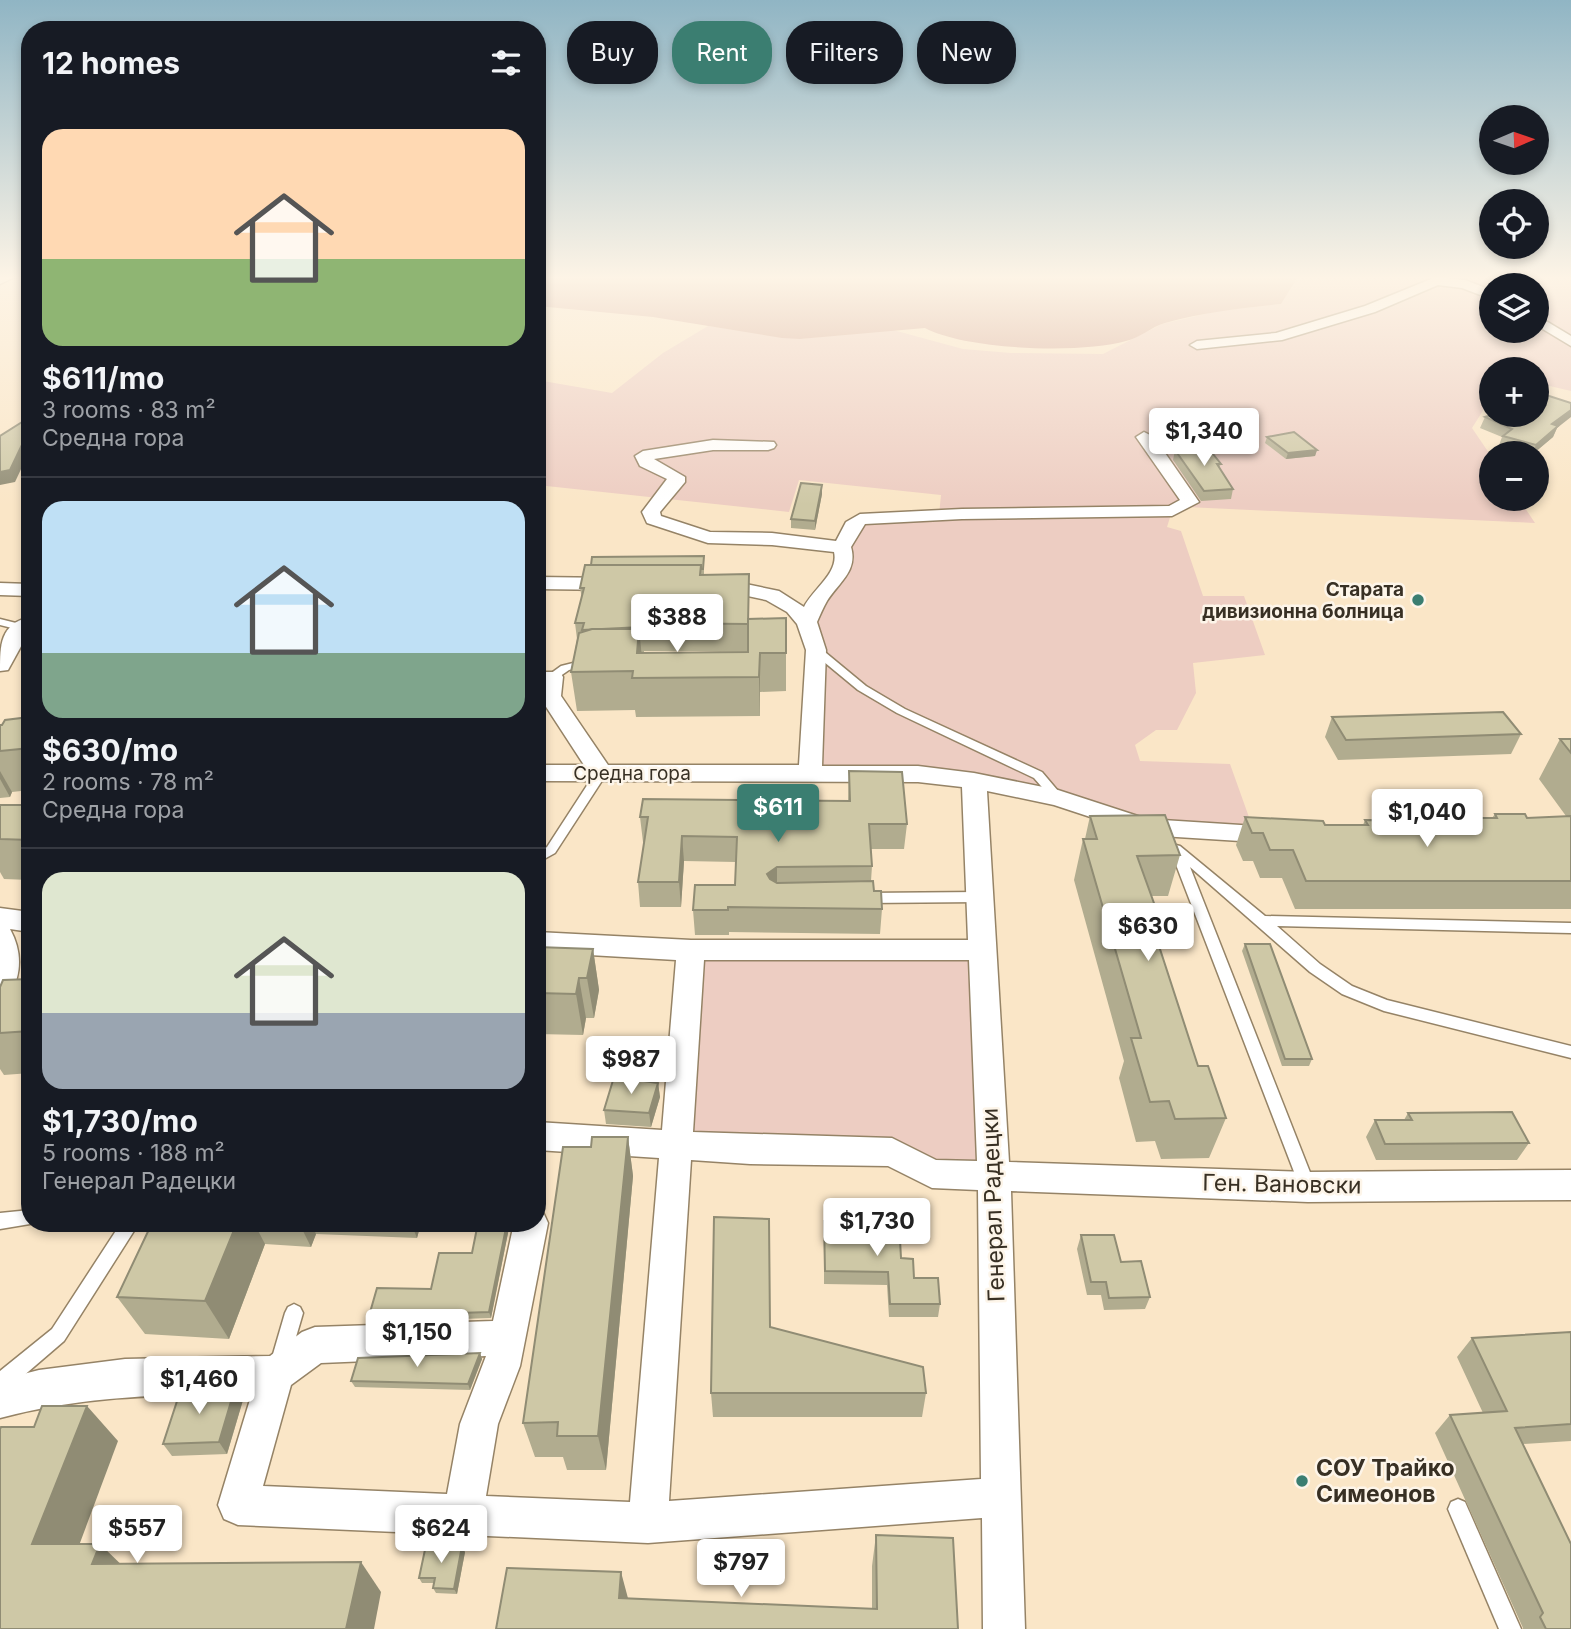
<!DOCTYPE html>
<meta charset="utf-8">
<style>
body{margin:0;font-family:Inter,sans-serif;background:#242831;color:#f1f3f6;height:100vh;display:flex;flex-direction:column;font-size:26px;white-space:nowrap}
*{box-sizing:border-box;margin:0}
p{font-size:23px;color:#9ea1a6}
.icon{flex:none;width:38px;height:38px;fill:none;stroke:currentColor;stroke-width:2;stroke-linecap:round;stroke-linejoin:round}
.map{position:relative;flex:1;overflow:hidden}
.side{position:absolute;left:21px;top:21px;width:525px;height:1211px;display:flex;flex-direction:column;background:#171b24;border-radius:28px;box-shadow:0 4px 10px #0003}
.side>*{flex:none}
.hud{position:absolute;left:567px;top:21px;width:665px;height:63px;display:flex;gap:14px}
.needle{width:46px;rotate:88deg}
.tools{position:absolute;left:1479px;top:105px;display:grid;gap:14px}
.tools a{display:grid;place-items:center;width:70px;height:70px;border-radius:50%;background:#171b24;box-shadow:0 4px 10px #0003;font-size:35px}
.price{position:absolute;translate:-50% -60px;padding:0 16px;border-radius:7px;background:#fff;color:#222;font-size:23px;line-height:46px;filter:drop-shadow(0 2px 4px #0008)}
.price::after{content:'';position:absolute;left:50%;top:42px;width:21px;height:16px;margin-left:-10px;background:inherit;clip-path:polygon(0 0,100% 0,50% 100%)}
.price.on{background:#3b7e71;color:#fff}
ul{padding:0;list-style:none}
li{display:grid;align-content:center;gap:14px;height:371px;padding:0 21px}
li+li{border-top:2px solid #363941}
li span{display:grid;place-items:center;height:217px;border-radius:21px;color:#555}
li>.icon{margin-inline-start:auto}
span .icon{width:126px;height:126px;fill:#fffc;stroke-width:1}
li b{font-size:30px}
h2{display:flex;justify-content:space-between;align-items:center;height:84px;padding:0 21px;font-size:30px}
.chip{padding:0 24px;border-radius:28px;background:#171b24;box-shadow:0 4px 10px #0003;font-size:24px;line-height:63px}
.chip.on{background:#3b7e71;color:#fff}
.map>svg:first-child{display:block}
.green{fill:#edcdc2;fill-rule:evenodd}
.forest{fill:#d3a595}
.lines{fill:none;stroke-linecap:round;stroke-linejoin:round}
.lane-casing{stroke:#958366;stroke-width:3}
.street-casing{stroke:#958366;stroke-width:3}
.lane{fill:#fff;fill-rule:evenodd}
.street{fill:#fff;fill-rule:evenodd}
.wall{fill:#b1ac8f;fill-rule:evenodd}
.shaded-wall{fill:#908c74}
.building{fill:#cec8a6;stroke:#908c74;stroke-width:2}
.poi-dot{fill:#3b7e71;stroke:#fdf5e9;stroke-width:2.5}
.labels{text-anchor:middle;stroke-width:5;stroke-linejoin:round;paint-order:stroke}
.poi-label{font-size:19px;font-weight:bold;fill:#383024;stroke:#fdf5e9;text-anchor:end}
.street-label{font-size:19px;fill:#383024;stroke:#fdf5e9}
.near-street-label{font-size:23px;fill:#383024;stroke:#fdf5e9}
.near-poi-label{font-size:23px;font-weight:bold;fill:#383024;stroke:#fdf5e9;text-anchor:start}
</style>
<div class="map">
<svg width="1571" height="1629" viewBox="0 0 1571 1629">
<rect width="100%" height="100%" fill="#fae6c7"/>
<g class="green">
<path d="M1298,277H1414L1461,282L1450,277H1571V391L1537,383L1536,369H1491V398L1472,428L1491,456V499H1519L1535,523L1186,507L1172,511L1167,527L1181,531L1203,596H1244L1265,655L1193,663L1196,693L1177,730H1156L1135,745L1140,761L1230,764L1255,834L1143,818L974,781L810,773L807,622L860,519L939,515L941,495L799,480L789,512L537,485V380L612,393L663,353L708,326L800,339L893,330L963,349L1011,353L1103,354L1162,324L1218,311L1281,304ZM1491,285H1536V331H1491Z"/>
<path d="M691,950H982L994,1175L892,1152L675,1145Z"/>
</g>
<path class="forest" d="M537,277H1298L1281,304C1242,308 1203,312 1165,323C1151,327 1140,338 1126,341C1081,354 966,350 925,328L800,339L782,338L653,317L537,306Z"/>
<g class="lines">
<g class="lane-casing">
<g id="lane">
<path d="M0,619L24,625L25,627L20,630L0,625Z"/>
<path d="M816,647L820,648L866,686L905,709L1042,772L1064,798L1062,801H1054L1034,778L897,713L858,690L812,652V648Z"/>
<path d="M589,659L593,660L594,662L593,664L569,670L556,679L537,678V672L550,674L561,666Z"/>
<path d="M601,769L607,773L555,853L537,863V853L547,847L597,770Z"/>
<path d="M1176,845L1180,846L1265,916L1571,923V933L1277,926L1320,964L1352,986L1387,1000L1571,1046V1058L1384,1011L1342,994L1310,972L1190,867L1315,1185L1313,1190L1307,1192L1301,1190L1170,849Z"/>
<path d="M980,892L985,894L987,897L985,900L980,902L865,903L860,901L858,898L860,895L865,893Z"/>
<path d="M30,1210V1223H36L0,1229V1213Z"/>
<path d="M121,1223H139L64,1341L7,1390L0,1392V1371L52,1329Z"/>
<path d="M294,1304L300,1307L303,1313L289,1361L286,1367L280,1370L274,1367L271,1361L285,1313L288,1307Z"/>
<path d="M1458,1499L1465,1502L1521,1629H1499L1448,1509L1451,1502Z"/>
</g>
</g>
<g class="street-casing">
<g id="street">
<path d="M0,277H15L0,284Z"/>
<path d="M1436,277L1465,280L1491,290V299L1462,288L1438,285L1375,312L1282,340L1197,349L1190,345L1197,341L1276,333L1365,306Z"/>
<path d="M1536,315L1571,336V346L1536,325Z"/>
<path d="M1144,432L1154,437L1199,502L1172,516L962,519L865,524L851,547C858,571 839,582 827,601C823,608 820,615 817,622L826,650L822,766H918L974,773L1058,790L1147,819L1273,827L1282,829L1285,835L1282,841L1273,843L1145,835L1054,805L987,791L1009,1162L1308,1172L1571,1170V1200L1308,1202L1011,1191L1025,1629H983L982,1518L648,1543L238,1525L224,1519L218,1505L252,1393C164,1395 86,1395 0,1418V1380L39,1370L125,1359L270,1356L302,1332L315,1327L493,1321L514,1223H537V1210L543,1212L548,1223L520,1366L498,1424L486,1496L630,1502L659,1158L537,1150V1122L662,1130L676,960L537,952V932L691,940H968L962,787L918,782L537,781V765H584L539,696L544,672H560L563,677L561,696L608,765H799L806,650L797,624L787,612L766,600L710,588L707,584L717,578L779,591L804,607C813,589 839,573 834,552L772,545L708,543L647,523L642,512L667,479L640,466L635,456L643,451L713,440L774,442L776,445L774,448L768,450H713L654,459L685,477V482L660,512L661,516L710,532L772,533L836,541L846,522L860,514L962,509L1169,506L1180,500L1136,437ZM704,960H969L977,1161L936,1160L892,1138L693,1132ZM691,1160L750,1164L888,1166L932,1188L978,1190L981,1479L669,1501ZM486,1356L460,1424L447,1494L263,1486L291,1385L321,1363Z"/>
<path d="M537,577L614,578L624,584L614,590L537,589Z"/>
<path d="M0,583L30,584V596L0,595Z"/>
<path d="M30,617V630L8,670L0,671C0,645 0,624 30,617Z"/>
<path d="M0,908L30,912V932L10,929C22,951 22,973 10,995L0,998Z"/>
</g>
</g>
<use href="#lane" class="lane"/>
<use href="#street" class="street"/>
</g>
<g class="wall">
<path d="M1485,417L1557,428L1553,437L1534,453H1520L1498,448L1502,437L1480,428Z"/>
<path d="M1267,437L1317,450L1315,456L1286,459L1265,443Z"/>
<path d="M1175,450L1221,464L1219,468L1233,489L1231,499L1201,501L1173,460Z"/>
<path d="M537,476H542L543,488L542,505H537Z"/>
<path d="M822,485V494L815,530L791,528V519Z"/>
<path d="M704,562V575L749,574V619L786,653V691L760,692V716L636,717L635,710L577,711L571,672L577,639L575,623L582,598L580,588ZM644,651H748L644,653Z"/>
<path d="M30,717V790L12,792L10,797L0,798V725Z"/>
<path d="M1332,717L1521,734L1511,754L1338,760L1325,737Z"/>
<path d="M1560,739H1571V909H1295L1282,878H1260L1253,861H1243L1236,845L1245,817L1325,825H1363L1365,820L1460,821L1461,818H1492L1495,814L1527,818L1566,816L1539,779Z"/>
<path d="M849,771L907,824L904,849H871L872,866L871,881L874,891L882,909L880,934L729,932V935H695L693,910L735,885L736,862L684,861L681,907H640L638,882L644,842H643L640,817L848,801Z"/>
<path d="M0,805H30V880L4,879L0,872Z"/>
<path d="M1090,816L1180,855L1168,896H1151L1155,906L1151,920L1198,1066L1226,1118L1209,1158L1161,1159L1155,1141L1136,1142L1119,1078L1124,1061L1074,880L1083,839H1085Z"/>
<path d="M1245,944L1312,1059L1309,1066H1282L1242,951Z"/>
<path d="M537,947L593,949L599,990L594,1018H586L583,1035L537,1034Z"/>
<path d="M30,979V1073L4,1075L0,1069V987Z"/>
<path d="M658,1083L660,1097L651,1127L606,1124L604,1110Z"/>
<path d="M1408,1113L1529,1143L1517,1160H1376L1366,1137L1375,1120H1404Z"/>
<path d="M30,1132V1152L24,1144Z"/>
<path d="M628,1137L633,1176L606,1470H567L563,1457H535L523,1423L591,1147Z"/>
<path d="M824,1221L901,1258L914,1278L940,1304L938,1317H889L887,1285L824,1284Z"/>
<path d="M152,1223H421L417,1238L316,1234L311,1247L265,1244L229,1339L145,1334L117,1297Z"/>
<path d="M478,1223H510L491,1318L372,1322L369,1316L431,1289L472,1253Z"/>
<path d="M1081,1235L1121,1262L1150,1297L1145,1309L1104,1310L1101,1295H1087L1077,1249Z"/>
<path d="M770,1327L926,1393L922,1417H713L711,1393Z"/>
<path d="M1571,1332V1441L1523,1444L1571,1629H1523V1628L1435,1433L1450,1415L1483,1413L1457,1357L1472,1338Z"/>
<path d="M480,1353L482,1359L470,1390L355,1387L351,1381Z"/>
<path d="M235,1388L243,1400L227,1454L172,1456L163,1444Z"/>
<path d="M876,1535L958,1629L628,1598L872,1609V1566Z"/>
<path d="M465,1552L457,1594L436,1593L433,1588L434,1583H422L419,1578Z"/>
</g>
<g class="shaded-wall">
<path d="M1571,410V417L1557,428L1553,437L1534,453H1532L1536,445L1552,424Z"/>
<path d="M30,428V450L15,482L0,485V472Z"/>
<path d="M1317,450L1315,456L1286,459L1288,453Z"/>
<path d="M542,476L543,488L542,505L541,493Z"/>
<path d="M822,485V494L815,530V521Z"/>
<path d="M639,629L643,667L637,653Z"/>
<path d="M760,653V716L759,677Z"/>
<path d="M0,771L12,792L10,797L0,779Z"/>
<path d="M537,799L542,827L539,846L537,837Z"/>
<path d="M682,836L684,861L681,907L679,882Z"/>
<path d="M777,867V892L768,899L767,874Z"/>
<path d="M593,949L599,990L594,1018L587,978Z"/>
<path d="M579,978L586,1018L583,1035L576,994Z"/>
<path d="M658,1083L660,1097L651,1127L649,1113Z"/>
<path d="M628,1137L633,1176L606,1470L598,1436Z"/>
<path d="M237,1223H254L265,1244L229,1339L205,1301Z"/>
<path d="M299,1223H311L316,1234L311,1247Z"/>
<path d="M411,1223H421L417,1238Z"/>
<path d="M507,1223H510L491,1318L489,1312Z"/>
<path d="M480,1353L482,1359L470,1390L468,1384Z"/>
<path d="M235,1388L243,1400L227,1454L219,1442Z"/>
<path d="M87,1406L118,1441L68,1575L32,1544Z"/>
<path d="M100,1544L132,1575L92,1564Z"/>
<path d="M462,1546L465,1552L457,1594L454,1589Z"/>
<path d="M361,1562L381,1592L374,1629H346Z"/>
<path d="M621,1572L629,1602L619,1598Z"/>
</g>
<g class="building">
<path d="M1546,395L1571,403V410L1552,424L1558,426L1536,445L1503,436L1512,429L1485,417L1491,415H1536V399Z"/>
<path d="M30,417V428L10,470L0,472V436Z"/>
<path d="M1294,432L1317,450L1288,453L1267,437Z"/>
<path d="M1205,444L1221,464H1217L1233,489L1204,491L1175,450Z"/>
<path d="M537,476H542L541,493H537Z"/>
<path d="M801,483L822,485L815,521L791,519Z"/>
<path d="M704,556L703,569H701V565H591L592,557Z"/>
<path d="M585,565H701L700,575L749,574L748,624L642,623V627L582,630L584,623H575L584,588H580Z"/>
<path d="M786,618V653H760L759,677L632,678L633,671L571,672L579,633L592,629H639L637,653L748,652V619Z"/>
<path d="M1503,712L1521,734L1346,740L1332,717Z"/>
<path d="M30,717V748L0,751V725H2L5,720Z"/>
<path d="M1560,739H1571V753Z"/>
<path d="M849,771L902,772L907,824H869L872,866L777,867L767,874L770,879L777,883L873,881L874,891H881L882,909L728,907V910H693L695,885H735L737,837L682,836L679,882H638L648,817H640L643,799L850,801Z"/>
<path d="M0,805H30V840L0,839Z"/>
<path d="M1495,814H1525L1527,818L1571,816V881H1306L1293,850H1270L1263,833H1252L1245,817L1323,821L1325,825H1368L1365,820L1463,821L1461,818H1497Z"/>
<path d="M1165,815L1180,855L1137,856L1155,906H1146L1198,1066H1208L1226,1118L1175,1119L1169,1101L1150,1102L1131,1038H1141L1083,839H1097L1090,816Z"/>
<path d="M1245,944H1270L1312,1059H1285Z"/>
<path d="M537,947L593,949L587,978H579L576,994L537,993Z"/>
<path d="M30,979V1031L0,1033V987L3,980Z"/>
<path d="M614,1077L658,1083L649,1113L604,1110Z"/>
<path d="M1512,1112L1529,1143L1385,1144L1375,1120H1412L1408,1113Z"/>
<path d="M30,1132V1144H24Z"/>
<path d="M592,1137H628L598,1436H557L558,1422L523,1423L563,1147H591Z"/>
<path d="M714,1217L769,1219L770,1327L923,1367L926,1393H711Z"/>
<path d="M824,1221H899L901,1258L913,1259L914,1278H938L940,1304H890L888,1272L825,1271Z"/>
<path d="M152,1223H237L205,1301L117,1297Z"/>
<path d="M478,1223H507L489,1312L369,1316L377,1288L431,1289L439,1253H472Z"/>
<path d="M1081,1235H1114L1121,1262L1141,1261L1150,1297L1109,1298L1106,1282H1091Z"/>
<path d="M1571,1332V1424L1515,1428L1571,1544V1629H1546L1540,1617L1543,1613L1450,1415L1507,1411L1472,1338Z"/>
<path d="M480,1353L468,1384L351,1381L358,1358Z"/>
<path d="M235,1388L219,1442L163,1444L181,1389Z"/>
<path d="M42,1406H87L32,1544H100L92,1564L361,1562L346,1629H0V1429L1,1427H34Z"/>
<path d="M876,1535L953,1538L958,1629H496L507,1568L621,1572L619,1598L877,1609Z"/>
<path d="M426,1545L462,1546L454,1589L433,1588L435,1578H419Z"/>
</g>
<linearGradient id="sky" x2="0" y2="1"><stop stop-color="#90b5c4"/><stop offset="0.55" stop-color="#fdf4e6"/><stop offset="1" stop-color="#fdf4e6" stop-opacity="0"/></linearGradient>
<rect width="1571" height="505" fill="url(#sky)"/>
<g class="poi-dot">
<circle cx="1418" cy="600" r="7"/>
<circle cx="1302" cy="1481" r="7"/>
</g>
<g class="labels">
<g class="poi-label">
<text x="1404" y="596">Старата<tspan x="1404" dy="22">дивизионна болница</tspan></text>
</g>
<g class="street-label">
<text x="632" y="780">Средна гора</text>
</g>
<g class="near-street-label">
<text transform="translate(1282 1184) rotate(1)" y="8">Ген. Вановски</text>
<text transform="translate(993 1205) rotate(-92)" y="8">Генерал Радецки</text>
</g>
<g class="near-poi-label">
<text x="1316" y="1476">СОУ Трайко<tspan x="1316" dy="26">Симеонов</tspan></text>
</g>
</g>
</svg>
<div class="tools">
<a><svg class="needle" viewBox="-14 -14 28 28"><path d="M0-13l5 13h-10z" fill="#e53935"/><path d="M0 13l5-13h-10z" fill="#9ea1a6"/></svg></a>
<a><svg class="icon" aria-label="locate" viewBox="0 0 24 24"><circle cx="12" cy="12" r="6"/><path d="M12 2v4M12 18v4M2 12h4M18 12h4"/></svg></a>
<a><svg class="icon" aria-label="layers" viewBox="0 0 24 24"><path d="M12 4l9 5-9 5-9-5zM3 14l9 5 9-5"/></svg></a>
<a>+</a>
<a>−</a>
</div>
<b class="price" style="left:1204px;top:468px">$1,340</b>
<b class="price" style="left:677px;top:654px">$388</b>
<b class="price on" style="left:778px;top:844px">$611</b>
<b class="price" style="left:1427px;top:849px">$1,040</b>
<b class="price" style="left:1148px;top:963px">$630</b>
<b class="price" style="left:631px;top:1096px">$987</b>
<b class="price" style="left:877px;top:1258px">$1,730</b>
<b class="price" style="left:417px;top:1369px">$1,150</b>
<b class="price" style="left:199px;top:1416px">$1,460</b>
<b class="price" style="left:137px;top:1565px">$557</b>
<b class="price" style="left:441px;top:1565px">$624</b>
<b class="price" style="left:741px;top:1599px">$797</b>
<div class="hud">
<a class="chip">Buy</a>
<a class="chip on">Rent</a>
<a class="chip">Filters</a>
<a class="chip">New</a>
</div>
<section class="side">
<h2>12 homes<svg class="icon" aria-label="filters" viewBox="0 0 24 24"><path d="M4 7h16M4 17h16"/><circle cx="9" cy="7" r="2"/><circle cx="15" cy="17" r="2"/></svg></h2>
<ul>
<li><span style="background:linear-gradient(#ffd9b3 60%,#8fb573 0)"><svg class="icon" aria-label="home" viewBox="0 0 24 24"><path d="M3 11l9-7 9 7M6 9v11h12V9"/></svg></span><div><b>$611/mo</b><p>3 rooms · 83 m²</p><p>Средна гора</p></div></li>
<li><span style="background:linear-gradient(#bfe0f5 70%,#7fa58c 0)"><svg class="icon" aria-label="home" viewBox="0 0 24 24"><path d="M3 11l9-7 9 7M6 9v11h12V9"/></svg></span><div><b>$630/mo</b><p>2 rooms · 78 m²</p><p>Средна гора</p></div></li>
<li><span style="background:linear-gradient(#dfe7d0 65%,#9aa5b1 0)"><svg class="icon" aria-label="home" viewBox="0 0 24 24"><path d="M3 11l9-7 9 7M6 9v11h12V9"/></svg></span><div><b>$1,730/mo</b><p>5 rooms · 188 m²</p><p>Генерал Радецки</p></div></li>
</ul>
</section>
</div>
